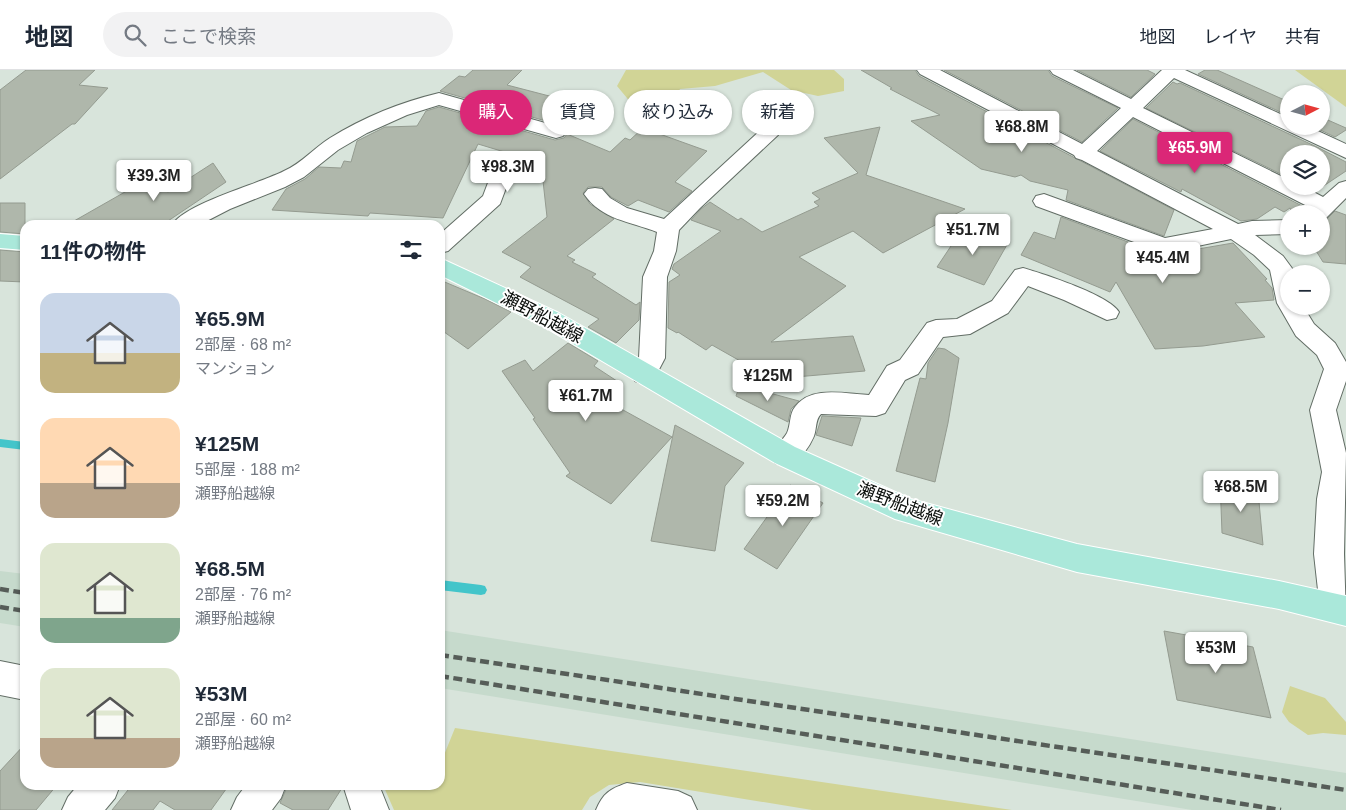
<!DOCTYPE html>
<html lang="ja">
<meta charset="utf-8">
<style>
body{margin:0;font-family:Helvetica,"Noto Sans JP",sans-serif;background:#f2f2f3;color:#1f2937;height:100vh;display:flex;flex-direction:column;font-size:19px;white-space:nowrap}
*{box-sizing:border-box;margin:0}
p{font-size:16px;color:#747a83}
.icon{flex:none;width:28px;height:28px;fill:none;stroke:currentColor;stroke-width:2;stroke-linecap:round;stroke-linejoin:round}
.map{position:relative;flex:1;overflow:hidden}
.drawer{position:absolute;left:20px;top:150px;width:425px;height:570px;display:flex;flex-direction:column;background:#fff;border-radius:15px;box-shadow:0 1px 4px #0004}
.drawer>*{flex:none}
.guide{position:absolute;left:460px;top:20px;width:475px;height:45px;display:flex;gap:10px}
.needle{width:32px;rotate:84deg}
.tools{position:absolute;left:1280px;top:15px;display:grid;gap:10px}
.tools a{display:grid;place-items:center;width:50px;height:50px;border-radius:50%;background:#fff;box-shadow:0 1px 4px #0004;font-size:25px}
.price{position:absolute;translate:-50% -42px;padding:0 11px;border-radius:5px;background:#fff;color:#222;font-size:16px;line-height:32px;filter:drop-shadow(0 1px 2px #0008)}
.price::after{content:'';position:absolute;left:50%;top:30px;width:15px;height:11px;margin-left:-8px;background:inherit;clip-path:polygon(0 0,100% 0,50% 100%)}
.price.on{background:#db2777;color:#fff}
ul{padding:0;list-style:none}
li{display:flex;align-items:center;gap:15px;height:125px;padding:0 20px}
li span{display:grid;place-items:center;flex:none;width:140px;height:100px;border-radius:15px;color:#555}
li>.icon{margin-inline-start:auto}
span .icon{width:60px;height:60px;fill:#fffc;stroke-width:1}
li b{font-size:21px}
h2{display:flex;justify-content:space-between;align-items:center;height:60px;padding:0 20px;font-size:21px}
.pill{padding:0 18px;border-radius:22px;background:#fff;box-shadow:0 1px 4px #0004;font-size:18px;line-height:45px}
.pill.on{background:#db2777;color:#fff}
header{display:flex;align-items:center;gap:30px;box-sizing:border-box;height:70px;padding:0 25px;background:#fff;border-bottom:1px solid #e0e1e3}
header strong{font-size:24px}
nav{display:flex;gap:28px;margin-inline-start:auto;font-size:18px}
.search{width:350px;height:45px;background:#f2f2f3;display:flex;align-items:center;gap:12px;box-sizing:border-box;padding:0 18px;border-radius:28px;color:#747a83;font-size:19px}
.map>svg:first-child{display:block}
.built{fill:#c6dacc}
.green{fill:#d1d496}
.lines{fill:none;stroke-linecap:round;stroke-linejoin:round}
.stream{fill:#43c5ca;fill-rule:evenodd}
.building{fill:#afb7ab;stroke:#949b90}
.minor-casing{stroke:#626d65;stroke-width:2}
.major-casing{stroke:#fff;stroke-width:2}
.minor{fill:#fff;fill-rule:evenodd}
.major{fill:#aae8da;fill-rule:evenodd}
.rail{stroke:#565d58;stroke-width:4.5;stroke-dasharray:9 4.5;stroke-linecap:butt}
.labels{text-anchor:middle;stroke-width:4;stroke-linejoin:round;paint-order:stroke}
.street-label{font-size:18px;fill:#090d0a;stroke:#fff}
</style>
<header>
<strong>地図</strong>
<div class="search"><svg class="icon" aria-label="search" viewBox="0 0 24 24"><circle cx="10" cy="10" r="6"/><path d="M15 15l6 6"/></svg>ここで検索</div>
<nav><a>地図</a><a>レイヤ</a><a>共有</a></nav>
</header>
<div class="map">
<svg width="1346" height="740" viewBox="0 0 1346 740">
<rect width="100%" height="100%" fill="#d8e4db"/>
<g class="built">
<path d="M0,501L25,504V557L0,553Z"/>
<path d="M440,560L1346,703V740H1192L440,618Z"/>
</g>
<g class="green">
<path d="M626,0H834L844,9V21L818,26L791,20L763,2L715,16L680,19L668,41L632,34L617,16Z"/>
<path d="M1295,0H1346V37Z"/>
<path d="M1290,616L1325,628L1346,652V665L1323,663L1308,665L1289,652L1282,642Z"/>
<path d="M455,658L1012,740H812L640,712L609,715L590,727L582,740H394L383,715H440V695Z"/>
</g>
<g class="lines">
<g class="stream">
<path d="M0,369L25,372V380L0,377Z"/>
<path d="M440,510L481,515L485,516L487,520L485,524L481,525L440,520Z"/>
</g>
</g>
<g class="building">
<path d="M26,0H95L79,15L108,18L75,54H72L0,109V20Z"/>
<path d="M473,0H522L507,15L580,34L560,55L440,21L459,6L465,7Z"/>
<path d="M861,0H915L919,6L1174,140L1164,166L1066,130L1068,120L1030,111L1021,105L1015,107L981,99L911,51L940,45L890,19L892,18Z"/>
<path d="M944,0H1048L1052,6L1118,38L1082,72Z"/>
<path d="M1077,0H1147L1155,4L1131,27Z"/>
<path d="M1205,0H1217L1289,32V46L1198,4Z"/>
<path d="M1173,12L1177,14L1180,13L1319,78L1346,92V101L1316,121L1307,116H1321V84H1289V108L1146,38Z"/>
<path d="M439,37L555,70L564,68L567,64L610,82L625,68L630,70L643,58L707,81L675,112L692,121L669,142L638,130L628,136L611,127L602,117H588L583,123L590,134L614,149L567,186L575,190L572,192L596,204L592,207L636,235L640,232L639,250L616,273L588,257L599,249L520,207L531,197L502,182L547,147L541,93L478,74L443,148L370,143L368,146L272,140L286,119L305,109L319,97L341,98L344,91L351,92L357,71L385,57L417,56L426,41Z"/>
<path d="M1321,47L1346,58V60L1335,67L1312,56H1321Z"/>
<path d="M1133,49L1308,139L1304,144H1293L1290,138L1284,142L1275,137L1257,149L1241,151L1182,119L1181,122L1100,81Z"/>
<path d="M880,57L866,105L965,139L883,183L853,161L799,187L846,216L771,272L853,266L865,301L772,309L712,275L706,280L678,262L677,263L668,258L669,212L680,205L672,199L674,194L721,161L691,150L701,139L710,132L738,150L741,148L762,162L819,136L814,132L820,129L812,123L858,103L824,68Z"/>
<path d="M213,93L226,112L162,155H67L146,110L168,122Z"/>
<path d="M0,133H25V164L0,162Z"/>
<path d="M1335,141L1346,145V194L1323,192L1313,176H1321V152L1326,150Z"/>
<path d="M1061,147L1163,185L1233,173L1267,209L1265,210L1272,218L1274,230L1235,233L1265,267L1203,276L1155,279L1116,212L1110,222L1021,185L1034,162L1055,169Z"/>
<path d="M963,158L1008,173L984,215L937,197Z"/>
<path d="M0,180L25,182V212L0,211Z"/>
<path d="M440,210L485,229L511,242L468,279L440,259Z"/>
<path d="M568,273L598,291L594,296L623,315L605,330L672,367L611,434L566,406L570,403L533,349L535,348L502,301L525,290L533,301Z"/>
<path d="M938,278L945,279L959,288L948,353L935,412L896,401L920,308L926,309L928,293Z"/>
<path d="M740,315L799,331L791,339L788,352L736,326Z"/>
<path d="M822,346L861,348L852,376L816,365Z"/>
<path d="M675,355L744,393L725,416L715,481L651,471Z"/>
<path d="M1220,410L1258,421L1263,475L1222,463Z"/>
<path d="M790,415L823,433L777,499L744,479Z"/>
<path d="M1164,561L1253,577L1271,648L1177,630Z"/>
<path d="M25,674V715H57L36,740H0V701Z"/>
<path d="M132,715H229L211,740H175L160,731L153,740H112Z"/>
<path d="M288,715H341L342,718L328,740H293L280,733Z"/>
</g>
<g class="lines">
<g class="minor-casing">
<g id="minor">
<path d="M917,0H940L1082,74L1121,38L1053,4L1050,0H1073L1131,29L1162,0H1185L1289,48V56H1307L1346,74V88L1174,8L1143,38L1289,110V116H1302L1323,127L1339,113L1346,111V128L1325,149L1321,150V144H1306L1311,138L1133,47L1097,81L1238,154L1252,151L1289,150V164L1255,165L1283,186L1294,201V204H1289V236H1303L1314,254L1335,273L1346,292V311L1336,340L1346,383L1344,484L1346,549L1336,553L1325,548L1320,538L1314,484L1317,429L1322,402L1310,340L1324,299L1317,285L1296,266L1277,233L1270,200L1254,185L1231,169L1164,183L1036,136L1033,131L1036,126L1044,124L1165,168L1213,159L1082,90L1076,88L1074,85L920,4Z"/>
<path d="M439,23L563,58L566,62L563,66L556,68L439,35L407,45L367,63L338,80L304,107L285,117L230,139L199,155H172C186,133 259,114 284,101C302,93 314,78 330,68C364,47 401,32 439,23Z"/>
<path d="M771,55L778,57L781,61L778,65L700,138L679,160L676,181L667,207L665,288L653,311L644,314L635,311L631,304L639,288L643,207L654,181L657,162C629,151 602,150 584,124L588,119L595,118L602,119L610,128L627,138L664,149L764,57Z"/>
<path d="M505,88L512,90L515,94L500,134L448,181L440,183V164L483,126L495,94L498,90Z"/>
<path d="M1023,198C1044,204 1109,225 1119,242L1116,248L1107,250L1064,230L1028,216L1008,243L970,264L943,267L918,304L905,310L885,343L876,346L821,344C815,350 817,358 814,366C810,376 798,394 787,396C783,396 779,394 775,393L771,385C775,377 782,371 787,363C791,355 789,344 795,337C811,315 845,324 869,325L887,296L900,290L927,253L936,250L957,249L992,231L1015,200Z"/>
<path d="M0,591L25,596V630L0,625Z"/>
<path d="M627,713L678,721L691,727L697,740H596C603,723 610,719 627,713Z"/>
<path d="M78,715H120L115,728L105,740H62L68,727Z"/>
<path d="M246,715H286L281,728L272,740H231L237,727Z"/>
<path d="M343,715H379L389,740H351Z"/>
</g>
</g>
<g class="major-casing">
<g id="major">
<path d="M0,164L25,166V180L0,178Z"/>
<path d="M440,188L559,243L795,377L911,429L1077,474L1279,511L1346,526V556L1279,539L1077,502L895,449L775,393L541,255L440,205Z"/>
</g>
</g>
<use href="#minor" class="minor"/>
<use href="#major" class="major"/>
<g class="rail">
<path d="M0,519L25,523"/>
<path d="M0,537L25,541"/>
<path d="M440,585L1346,720"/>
<path d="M440,606L1281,740"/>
</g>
</g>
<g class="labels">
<g class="street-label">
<text transform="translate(542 247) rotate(28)" y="6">瀬野船越線</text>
<text transform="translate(900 434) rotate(21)" y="6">瀬野船越線</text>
</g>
</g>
</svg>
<div class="tools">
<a><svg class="needle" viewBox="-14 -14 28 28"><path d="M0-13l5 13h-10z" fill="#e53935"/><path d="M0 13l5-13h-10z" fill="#747a83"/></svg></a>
<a><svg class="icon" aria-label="layers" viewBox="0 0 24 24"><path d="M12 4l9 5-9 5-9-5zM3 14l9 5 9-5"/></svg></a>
<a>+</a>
<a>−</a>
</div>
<b class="price" style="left:1022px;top:83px">¥68.8M</b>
<b class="price on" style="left:1195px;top:104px">¥65.9M</b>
<b class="price" style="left:508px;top:123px">¥98.3M</b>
<b class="price" style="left:154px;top:132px">¥39.3M</b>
<b class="price" style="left:973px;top:186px">¥51.7M</b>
<b class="price" style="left:1163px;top:214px">¥45.4M</b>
<b class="price" style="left:768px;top:332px">¥125M</b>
<b class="price" style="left:586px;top:352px">¥61.7M</b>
<b class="price" style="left:1241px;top:443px">¥68.5M</b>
<b class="price" style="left:783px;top:457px">¥59.2M</b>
<b class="price" style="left:1216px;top:604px">¥53M</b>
<div class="guide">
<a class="pill on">購入</a>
<a class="pill">賃貸</a>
<a class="pill">絞り込み</a>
<a class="pill">新着</a>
</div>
<section class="drawer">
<h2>11件の物件<svg class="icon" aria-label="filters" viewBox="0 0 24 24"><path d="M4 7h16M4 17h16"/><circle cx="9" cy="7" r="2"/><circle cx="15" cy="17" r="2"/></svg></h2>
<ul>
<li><span style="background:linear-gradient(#c9d6e8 60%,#c2b280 0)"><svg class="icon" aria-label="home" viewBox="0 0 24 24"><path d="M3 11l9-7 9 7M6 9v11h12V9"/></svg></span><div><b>¥65.9M</b><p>2部屋 · 68 m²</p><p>マンション</p></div></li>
<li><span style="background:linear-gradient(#ffd9b3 65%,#b9a48a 0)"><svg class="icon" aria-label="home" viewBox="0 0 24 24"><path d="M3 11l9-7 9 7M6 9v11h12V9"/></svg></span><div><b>¥125M</b><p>5部屋 · 188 m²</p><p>瀬野船越線</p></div></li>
<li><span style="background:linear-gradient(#dfe7d0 75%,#7fa58c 0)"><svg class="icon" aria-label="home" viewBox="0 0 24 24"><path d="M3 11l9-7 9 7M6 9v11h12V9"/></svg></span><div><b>¥68.5M</b><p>2部屋 · 76 m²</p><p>瀬野船越線</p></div></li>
<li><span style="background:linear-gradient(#dfe7d0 70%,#b9a48a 0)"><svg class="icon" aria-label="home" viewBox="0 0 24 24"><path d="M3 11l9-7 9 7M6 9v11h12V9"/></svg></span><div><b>¥53M</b><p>2部屋 · 60 m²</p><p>瀬野船越線</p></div></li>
</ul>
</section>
</div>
